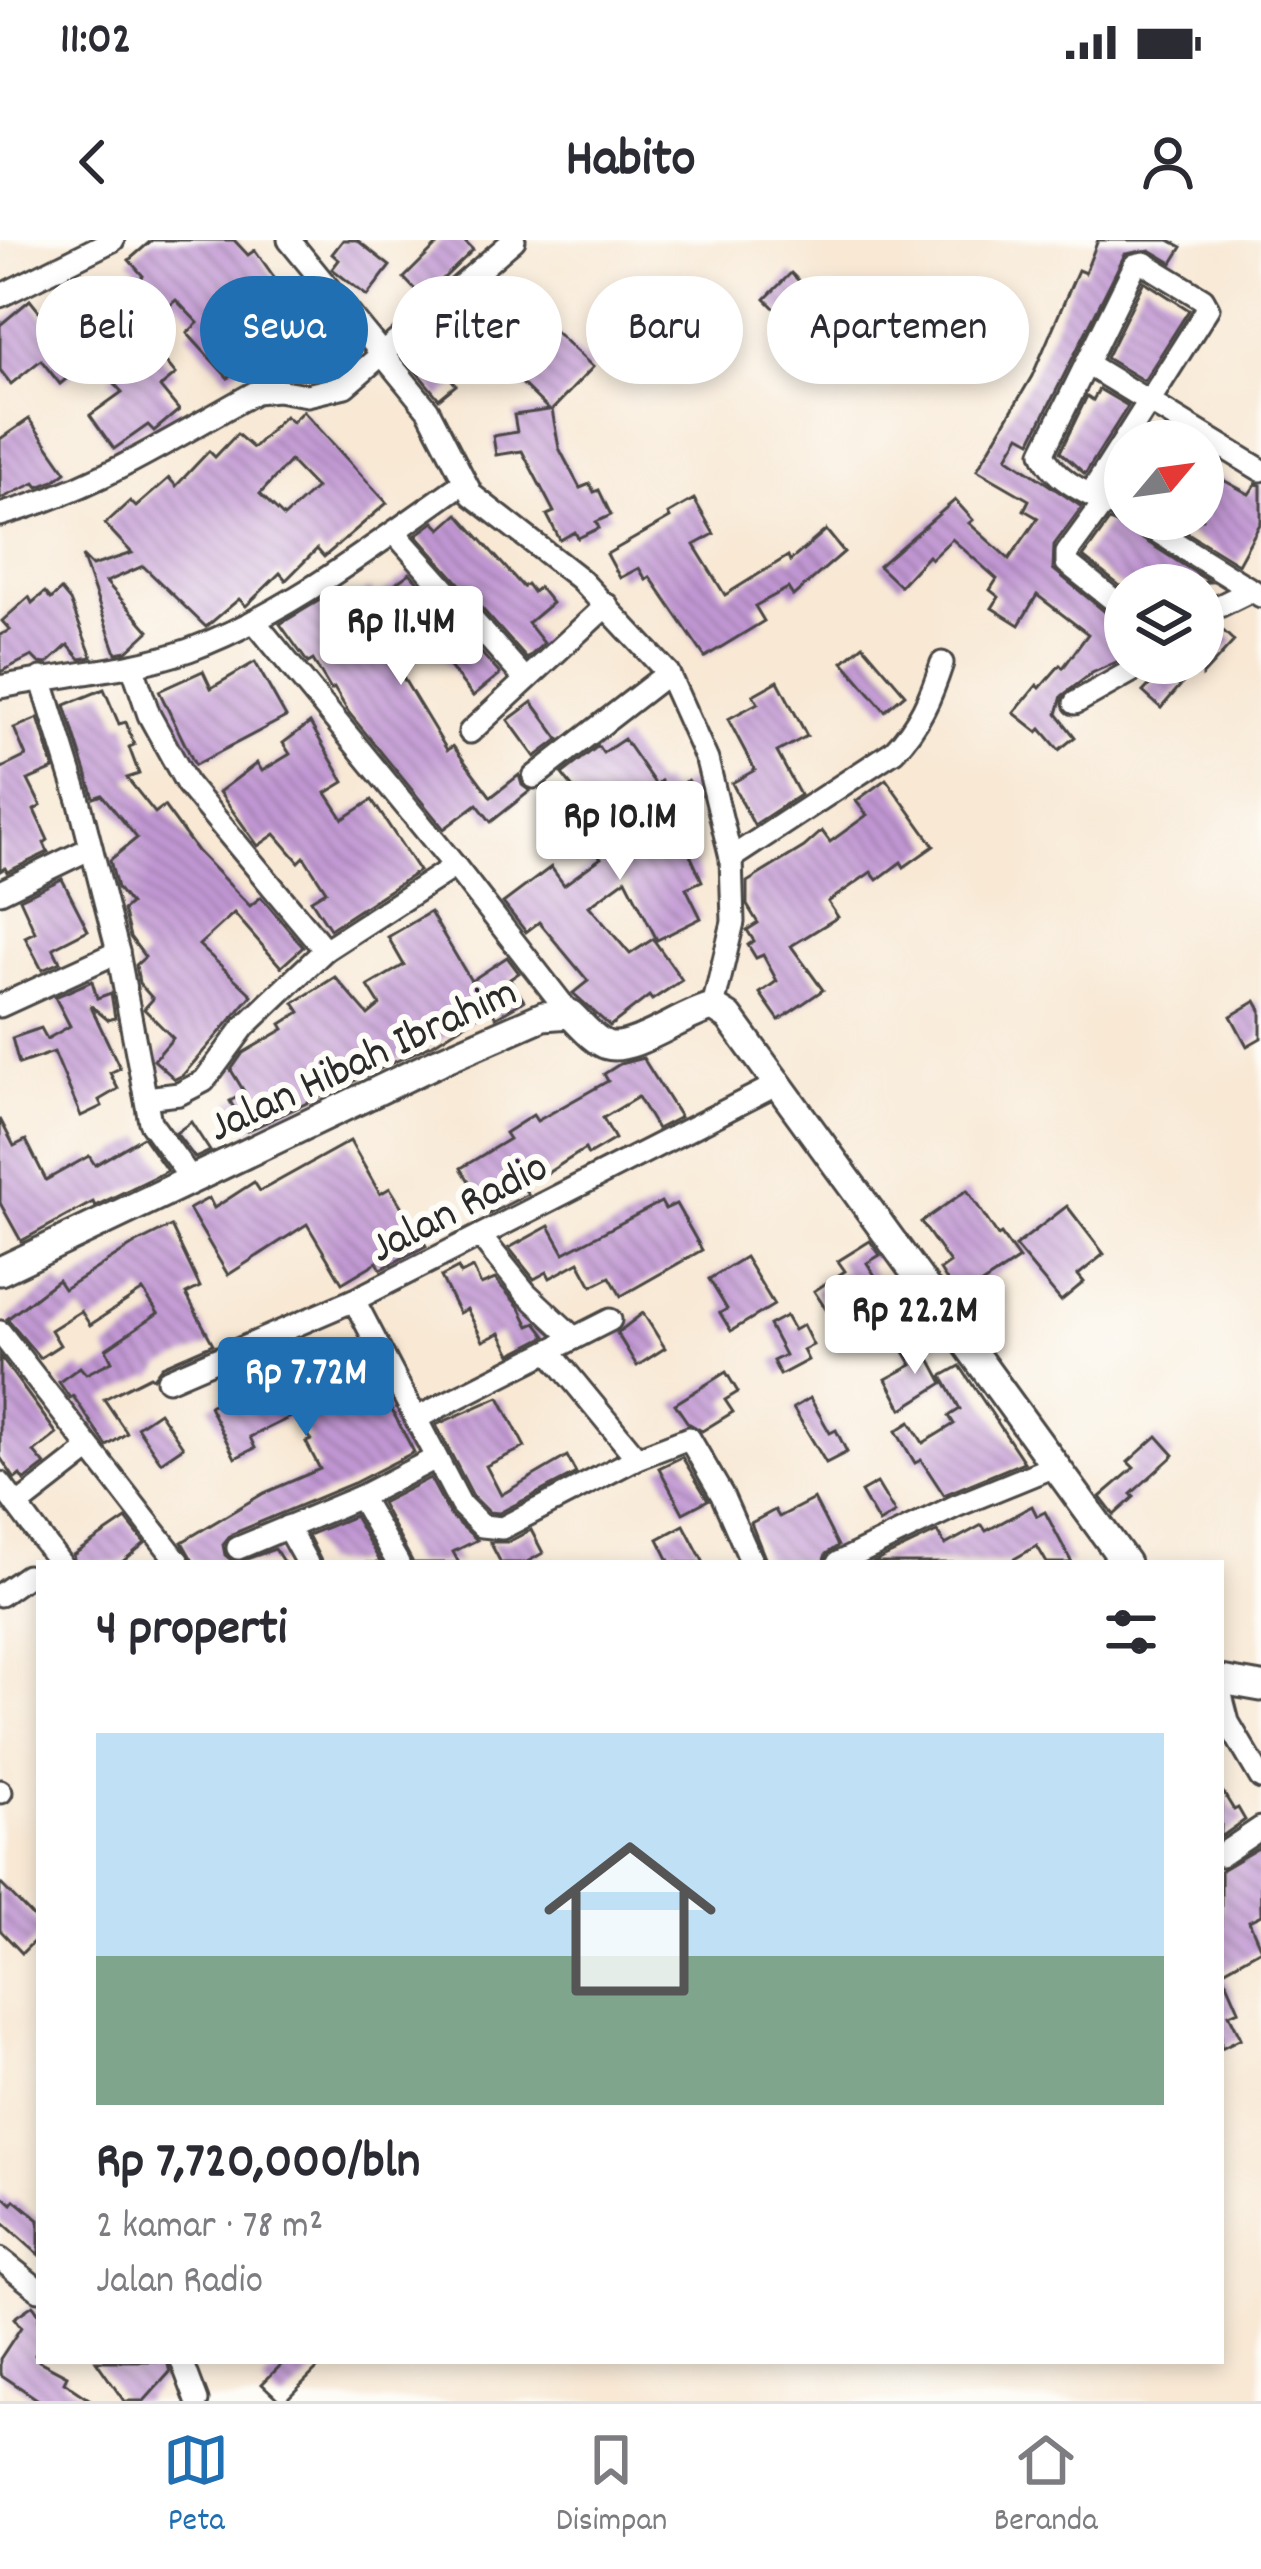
<!DOCTYPE html>
<html lang="id">
<meta charset="utf-8">
<style>
body{margin:0;font-family:Dekko,sans-serif;background:#f2f2f3;color:#2b2b33;height:100vh;display:flex;flex-direction:column;font-size:45px;white-space:nowrap}
*{box-sizing:border-box;margin:0}
p{font-size:39px;color:#7c7c81}
.icon{flex:none;width:66px;height:66px;fill:none;stroke:currentColor;stroke-width:2;stroke-linecap:round;stroke-linejoin:round}
.map{position:relative;flex:1;overflow:hidden}
.sheet{position:absolute;left:36px;top:1320px;width:1188px;height:804px;display:flex;flex-direction:column;background:#fff;border-radius:0px;box-shadow:0 6px 18px #0003}
.sheet>*{flex:none}
.hud{position:absolute;left:36px;top:36px;width:1191px;height:108px;display:flex;gap:24px}
.needle{width:78px;rotate:61deg}
.buttons{position:absolute;left:1104px;top:180px;display:grid;gap:24px}
.buttons a{display:grid;place-items:center;width:120px;height:120px;border-radius:50%;background:#fff;box-shadow:0 6px 18px #0003;font-size:60px}
.price{position:absolute;translate:-50% -102px;padding:0 27px;border-radius:12px;background:#fff;color:#222;font-size:39px;line-height:78px;filter:drop-shadow(0 3px 6px #0008)}
.price::after{content:'';position:absolute;left:50%;top:72px;width:36px;height:27px;margin-left:-18px;background:inherit;clip-path:polygon(0 0,100% 0,50% 100%)}
.price.active{background:#1f6fb2;color:#fff}
ul{padding:0;list-style:none}
li{display:grid;align-content:center;gap:24px;height:636px;padding:0 60px}
li+li{border-top:3px solid #e1e1e2}
li span{display:grid;place-items:center;height:372px;border-radius:0px;color:#555}
li>.icon{margin-inline-start:auto}
span .icon{width:216px;height:216px;fill:#fffc;stroke-width:1}
li b{font-size:51px}
h2{display:flex;justify-content:space-between;align-items:center;height:144px;padding:0 60px;font-size:51px}
.chip{padding:0 42px;border-radius:54px;background:#fff;box-shadow:0 6px 18px #0003;font-size:42px;line-height:108px}
.chip.active{background:#1f6fb2;color:#fff}
.status{display:flex;justify-content:space-between;align-items:center;height:84px;padding:0 60px;background:#fff;direction:ltr}
.status svg{height:33px;fill:currentColor}
header{display:flex;justify-content:space-between;align-items:center;height:156px;padding:0 60px;background:#fff;font-size:54px;font-weight:700}
.menu{display:flex;justify-content:space-around;align-items:center;height:168px;border-top:3px solid #e1e1e2;background:#fff;font-size:33px;color:#7c7c81}
.menu a{display:grid;justify-items:center;gap:6px}
.menu .active{color:#1f6fb2}
.map>svg:first-child{display:block}
.building{fill:url(#building-back-hatch);fill-rule:evenodd}
.lines{fill:none;stroke-linecap:round;stroke-linejoin:round}
.minor-casing{stroke:#4a4744;stroke-width:27}
.tertiary-casing{stroke:#4a4744;stroke-width:33}
.minor{stroke:#fff;stroke-width:21}
.tertiary{stroke:#fff;stroke-width:27}
.labels{text-anchor:middle;stroke-width:12;stroke-linejoin:round;paint-order:stroke}
.street-label{font-size:45px;fill:#2b2b2b;stroke:#fdfcf7}
</style>
<div class="status"><b>11:02</b><svg viewBox="0 0 49 12"><path d="M0 12V9h3v3zM5 12V6h3v6zM10 12V3h3v9zM15 12V0h3v12zM26 1h20v11H26zM47 4h2v5h-2z"/></svg></div>
<header><svg class="icon" aria-label="back" viewBox="0 0 24 24"><path d="M15 5l-7 7 7 7"/></svg>Habito<svg class="icon" aria-label="person" viewBox="0 0 24 24"><circle cx="12" cy="8" r="4"/><path d="M4 21q1-7 8-7t8 7"/></svg></header>
<div class="map">
<svg width="1261" height="2161" viewBox="0 0 1261 2161">
<defs>
<pattern id="building-back-hatch" width="6" height="6" patternUnits="userSpaceOnUse" patternTransform="scale(3)"><rect width="6" height="6" fill="#c197d3"/><path d="M-1 5l2 2M0 0l6 6M5-1l2 2" fill="none" stroke="#9d7bab"/></pattern>
</defs>
<rect width="100%" height="100%" fill="#fdfcf7"/>
<filter id="ink" filterUnits="userSpaceOnUse"><feTurbulence type="fractalNoise" baseFrequency=".00833" numOctaves="2"/><feDisplacementMap in="SourceGraphic" scale="24" xChannelSelector="R" yChannelSelector="G"/><feConvolveMatrix kernelMatrix="1 2 1 2 8 2 1 2 1" color-interpolation-filters="sRGB"/></filter>
<filter id="wash" filterUnits="userSpaceOnUse"><feTurbulence type="fractalNoise" baseFrequency=".004" numOctaves="4" result="noise"/><feDisplacementMap in="SourceGraphic" scale="48" xChannelSelector="R" yChannelSelector="G"/><feGaussianBlur stdDeviation="2.7" result="paint"/><feColorMatrix in="noise" values="0 0 0 0 0 0 0 0 0 0 0 0 0 0 0 0 0 1.4 0 .05"/><feComposite in="paint" operator="in"/></filter>
<g filter="url(#wash)">
<rect width="100%" height="100%" fill="#f8e8d4"/>
<g id="blocks">
<g class="building">
<path d="M152,0H234L248,15L255,10L286,54L292,50L312,81L295,93L312,120L287,136L276,135L263,114L260,116L257,111L228,138L187,93L198,83L176,60L158,76L131,47L143,36L129,20Z"/>
<path d="M343,0H357L390,26L367,56L332,29L339,20L332,14Z"/>
<path d="M442,0H463L473,10L423,58L404,38Z"/>
<path d="M1098,0H1169L1182,7L1172,23L1150,10L1125,14L1031,201L1020,195L1007,217L1082,267L1054,305L1053,329L1116,381L1125,384V418L1092,433L1062,456L1057,474L1075,497L1059,510L1041,489L1038,492L1014,473L1037,445L1040,448L1060,425L1063,428L1088,394L1037,355L1019,385L992,368L999,357L990,350L997,339L952,299L931,319L928,316L900,346L879,326L955,260L973,280L969,283L1009,319L1038,278L1024,270L1029,260L977,230L1032,136L1078,30L1085,33Z"/>
<path d="M791,33L806,48L780,74L765,59Z"/>
<path d="M1144,41L1189,70L1144,141L1106,118Z"/>
<path d="M30,60L50,85L60,77L93,117L60,144L41,120L11,144L0,130V85Z"/>
<path d="M515,63L525,73L530,68L593,127L552,170L559,208L580,248L590,244L594,252L599,250L611,275L596,282L599,288L578,298L575,292L560,300L547,275L554,272L522,211L496,215L493,196L517,192L514,175L549,170L489,111L510,88L500,78Z"/>
<path d="M151,104L176,134L160,147L179,170L154,191L148,185L114,209L90,175L122,152L109,138Z"/>
<path d="M427,109L456,145L439,159L410,124Z"/>
<path d="M1099,149L1128,166L1085,234L1060,212L1087,156L1093,160Z"/>
<path d="M303,171L387,263L324,317L317,309L286,340L280,333L246,366L239,359L206,387L143,326L106,342L149,391L127,411L116,413L82,316L92,326L132,313L105,284L130,261L136,267L169,238L176,246L209,211L215,217L237,194L253,208L285,176L292,182ZM290,221L316,248L284,277L260,254Z"/>
<path d="M29,179L66,232L54,241L38,247L35,243L0,259V199Z"/>
<path d="M1203,229L1249,254L1256,244L1261,245V282L1238,324L1165,279H1203Z"/>
<path d="M694,259L714,294L694,305L725,355L788,316L790,321L826,290L844,312L793,356L788,348L755,366L764,381L705,417L650,337L646,340L639,328L620,338L607,314L670,278L668,274Z"/>
<path d="M458,274L523,347L527,344L533,352L539,347L552,363L528,383L544,403L527,419L416,295L434,282L441,289Z"/>
<path d="M1109,281L1124,287L1210,342L1120,346L1083,317Z"/>
<path d="M410,333L500,434L473,456L429,400L396,426L447,510L453,506L491,557L519,535L522,545L530,551L491,582L477,564L444,589L349,473L334,448L331,450L313,420L308,423L280,384L330,354L340,372L368,349L376,358Z"/>
<path d="M61,350L70,361L92,417L80,419L68,405L47,424L39,423L32,416L0,432V395L10,390L2,381L29,357L32,363L45,352L51,359Z"/>
<path d="M1216,384L1234,401L1203,435V389Z"/>
<path d="M863,405L905,454L885,471L843,422Z"/>
<path d="M255,422L286,477L195,525L159,451L203,431L211,448Z"/>
<path d="M1170,423H1200L1161,468L1143,452Z"/>
<path d="M778,441L807,496L777,512L800,555L754,585L732,543L755,530L728,479L758,463L753,455Z"/>
<path d="M104,449L119,484L126,482L134,505L129,507L139,534L127,538L155,573L164,566L197,611L250,666L261,657L303,707L281,727L234,673L199,705L252,755L183,835L175,839L154,820L173,798L144,769L153,759L139,743L136,725L145,717L130,697L123,670L130,664L117,648L110,620L137,598L102,555L94,558L65,465Z"/>
<path d="M532,462L559,499L535,517L508,480Z"/>
<path d="M38,478L54,529L28,540L41,566L34,570L48,600L44,603L48,612L7,632L5,628L0,631V529L26,516L14,488Z"/>
<path d="M310,483L344,542L326,553L343,579L372,560L419,631L330,689L311,660L326,651L304,617L299,622L275,594L258,606L219,552L257,523L262,531L290,514L283,503Z"/>
<path d="M624,499L656,545L661,541L671,554L688,540L700,555L678,576L689,591L682,597L702,641L686,648L701,678L657,700L626,639L589,666L630,714L653,699L682,740L652,760L649,756L610,786L573,753L588,741L539,682L526,692L503,663L551,627L564,645L601,618L597,613L614,600L562,534L598,506L603,513Z"/>
<path d="M886,539L934,606L904,627L901,622L877,640L871,632L828,662L838,677L791,706L823,750L779,780L760,753L777,741L763,715L756,718L748,705L754,701L747,690L758,683L747,665V642L804,607L822,591L830,602L867,575L856,561Z"/>
<path d="M62,639L88,690L53,708L60,722L42,730L25,697L35,692L20,659Z"/>
<path d="M430,672L471,741L507,717L519,733L510,739L524,761L496,777L490,768L435,803L247,891L230,861L245,853L231,830L243,813L284,789L281,784L300,772L294,763L335,737L368,775L380,765L368,746L404,725L388,697Z"/>
<path d="M92,741L97,758L111,753L115,778L108,780L90,765L120,828L110,833L118,849L99,860L102,866L81,876L54,812L19,824L12,798L41,788L47,799L70,786L55,757Z"/>
<path d="M1256,761L1261,770V798L1247,806L1231,776Z"/>
<path d="M643,818L680,877L657,889L638,857L603,878L615,899L588,915L585,909L524,948L528,954L489,974L461,928L509,899L505,893L533,875L537,881L608,841L604,834L620,824Z"/>
<path d="M0,879L14,906L26,900L46,940L89,916L95,925L143,897L167,931L95,966L93,962L21,1001L0,963Z"/>
<path d="M191,882L210,911L195,918L176,893Z"/>
<path d="M350,901L380,954L390,948L426,1006L381,1029L377,1022L342,1043L307,984L228,1035L189,969L209,958L214,968L254,942L260,951Z"/>
<path d="M967,950L998,996L1001,994L1019,1019L959,1059L940,1030L950,1023L921,982Z"/>
<path d="M661,962L665,969L676,964L702,1010L621,1056L610,1037L592,1046L579,1022L550,1038L547,1032L534,1039L509,1008L549,986L564,1013Z"/>
<path d="M1067,966L1104,1014L1078,1035L1084,1042L1061,1061L1015,1006Z"/>
<path d="M171,986L200,1047L186,1054L213,1104L162,1126L153,1138L150,1136L104,1159L127,1193L107,1206L73,1156L70,1158L59,1142L80,1127L86,1134L112,1121L106,1109L158,1073L143,1050L90,1085L81,1071L51,1090L60,1105L40,1118L7,1079L58,1040L64,1049L135,1004Z"/>
<path d="M870,1001L880,1015L867,1023L890,1059L871,1072L861,1057L831,1077L814,1051L845,1031L838,1021Z"/>
<path d="M745,1017L774,1065L731,1091L720,1073L727,1069L709,1039Z"/>
<path d="M458,1028L461,1034L473,1028L481,1045L495,1039L520,1068L529,1086L536,1083L546,1096L511,1114L500,1093L483,1101L467,1069L459,1073L441,1037Z"/>
<path d="M643,1073L665,1108L637,1126L617,1093Z"/>
<path d="M786,1076L794,1090L803,1085L813,1105L803,1110L808,1120L780,1135L773,1121L785,1115L769,1085Z"/>
<path d="M920,1100L943,1143L902,1169L886,1139L912,1125L903,1110Z"/>
<path d="M357,1104L414,1212L354,1243L232,1294L223,1305L225,1315L235,1323L275,1309L284,1323H194L182,1302L264,1253L320,1229L306,1202L311,1200L293,1176L250,1197L255,1208L235,1218L209,1166L233,1155L230,1150L259,1139L288,1118L299,1134Z"/>
<path d="M0,1116L57,1194L34,1212L45,1225L24,1241L20,1235L15,1239L0,1217Z"/>
<path d="M960,1126L1024,1222L944,1255L921,1220L915,1223L896,1191L910,1182L923,1203L954,1184L949,1176L960,1169L942,1136Z"/>
<path d="M726,1132L738,1152L725,1160L733,1172L702,1191L688,1183L675,1164Z"/>
<path d="M499,1157L525,1207L486,1226L501,1255L567,1216L576,1233L499,1273L489,1272L473,1256L436,1185Z"/>
<path d="M810,1158L830,1193L836,1190L847,1212L826,1223L793,1168Z"/>
<path d="M159,1172L183,1207L161,1222L137,1187Z"/>
<path d="M1157,1196L1174,1215L1131,1254L1134,1257L1114,1275L1100,1257L1134,1228L1128,1222Z"/>
<path d="M682,1217L708,1260L683,1273L659,1228Z"/>
<path d="M430,1238L450,1275L477,1300L453,1312L459,1323H413L381,1263Z"/>
<path d="M877,1243L895,1273L879,1283L861,1252Z"/>
<path d="M814,1259L838,1306L826,1314L823,1323H767L751,1283L775,1270L779,1277Z"/>
<path d="M1032,1266L1037,1276L1045,1272L1072,1323H1047L1037,1306L1007,1323H872L937,1292L945,1305L982,1285L986,1291Z"/>
<path d="M354,1276L381,1323H322L308,1295Z"/>
<path d="M126,1279L145,1303L121,1323H75L73,1315Z"/>
<path d="M684,1285L704,1323H670L658,1299Z"/>
<path d="M531,1290L543,1313L525,1323H501L490,1302H508Z"/>
<path d="M1221,1549L1234,1570L1238,1568L1245,1580L1221,1597Z"/>
<path d="M1260,1607L1261,1675L1249,1681L1261,1709L1222,1731L1239,1770L1229,1774L1241,1798L1221,1808V1630Z"/>
<path d="M0,1643L39,1683V1696L22,1713L0,1690Z"/>
<path d="M0,1953L12,1964L15,1960L39,1980V2015L0,1980Z"/>
<path d="M33,2065L39,2074V2108L35,2115L39,2121L67,2136L64,2142L92,2161H40L0,2134V2119L21,2087L14,2078Z"/>
<path d="M96,2121H167L170,2132L144,2161H124Z"/>
<path d="M285,2121H325L285,2161H280L262,2144Z"/>
</g>
</g>
</g>
<g filter="url(#ink)">
<use href="#blocks" fill-opacity="0" stroke="#4a4744" stroke-width="3"/>
<g class="lines">
<g class="minor-casing">
<g id="minor">
<path d="M289,0L428,170L472,255L580,339L668,433L707,520L731,618L733,682L713,767"/>
<path d="M0,56L113,0"/>
<path d="M1087,124L1261,230"/>
<path d="M1091,253L1208,68L1203,59L1144,23L1135,25L1043,212C1053,243 1099,258 1125,272"/>
<path d="M1105,261L1067,313V323L1125,369"/>
<path d="M0,275C96,249 170,199 256,152L277,150L307,155L345,146L514,0"/>
<path d="M1137,279L1261,356"/>
<path d="M394,292L525,439"/>
<path d="M1203,374L1252,350"/>
<path d="M254,381L455,626L570,774"/>
<path d="M132,425L149,475L187,544L325,710L455,626"/>
<path d="M41,438L80,564L118,712L150,882L192,940"/>
<path d="M0,447C62,434 129,431 189,410C288,374 377,303 463,243"/>
<path d="M1075,463L1146,423"/>
<path d="M470,492L607,365"/>
<path d="M534,537L668,433"/>
<path d="M731,618L894,511C919,485 931,457 942,423"/>
<path d="M0,652L91,608"/>
<path d="M0,766L118,712"/>
<path d="M146,858L179,854L204,841L244,787L325,710"/>
<path d="M480,996L526,1053L574,1098"/>
<path d="M354,1060L461,1265L482,1286L502,1288L637,1218L689,1198L722,1255L752,1323"/>
<path d="M0,1092L179,1323"/>
<path d="M549,1111L637,1218"/>
<path d="M168,1140L354,1060L776,845"/>
<path d="M417,1178L610,1080"/>
<path d="M0,1243L60,1323"/>
<path d="M360,1257L398,1323"/>
<path d="M17,1266L90,1209"/>
<path d="M287,1287L307,1323"/>
<path d="M238,1308L360,1257L436,1218"/>
<path d="M838,1323L956,1266L1054,1226"/>
<path d="M0,1355L27,1336"/>
<path d="M1221,1455L1228,1482L1261,1538"/>
<path d="M0,1551L1,1552"/>
<path d="M1221,1615L1261,1588"/>
<path d="M0,2019L39,2050"/>
<path d="M182,2121L197,2161"/>
</g>
</g>
<g class="tertiary-casing">
<g id="tertiary">
<path d="M0,1031L440,821L543,776L570,774C581,784 593,800 607,805C632,813 684,773 713,767L729,777L1126,1323"/>
<path d="M1221,1440L1261,1447"/>
</g>
</g>
<use href="#minor" class="minor"/>
<use href="#tertiary" class="tertiary"/>
</g>
</g>
<g class="labels">
<g class="street-label">
<text transform="translate(361 816) rotate(-25)" y="16">Jalan Hibah Ibrahim</text>
<text transform="translate(457 964) rotate(-27)" y="16">Jalan Radio</text>
</g>
</g>
</svg>
<div class="buttons">
<a><svg class="needle" viewBox="-14 -14 28 28"><path d="M0-13l5 13h-10z" fill="#e53935"/><path d="M0 13l5-13h-10z" fill="#7c7c81"/></svg></a>
<a><svg class="icon" aria-label="layers" viewBox="0 0 24 24"><path d="M12 4l9 5-9 5-9-5zM3 14l9 5 9-5"/></svg></a>
</div>
<b class="price" style="left:401px;top:448px">Rp 11.4M</b>
<b class="price" style="left:620px;top:643px">Rp 10.1M</b>
<b class="price" style="left:915px;top:1137px">Rp 22.2M</b>
<b class="price active" style="left:306px;top:1199px">Rp 7.72M</b>
<div class="hud">
<a class="chip">Beli</a>
<a class="chip active">Sewa</a>
<a class="chip">Filter</a>
<a class="chip">Baru</a>
<a class="chip">Apartemen</a>
</div>
<section class="sheet">
<h2>4 properti<svg class="icon" aria-label="filters" viewBox="0 0 24 24"><path d="M4 7h16M4 17h16"/><circle cx="9" cy="7" r="2"/><circle cx="15" cy="17" r="2"/></svg></h2>
<ul>
<li><span style="background:linear-gradient(#bfe0f5 60%,#7fa58c 0)"><svg class="icon" aria-label="home" viewBox="0 0 24 24"><path d="M3 11l9-7 9 7M6 9v11h12V9"/></svg></span><div><b>Rp 7,720,000/bln</b><p>2 kamar · 78 m²</p><p>Jalan Radio</p></div></li>
</ul>
</section>
</div>
<nav class="menu">
<a class="active"><svg class="icon" aria-label="map" viewBox="0 0 24 24"><path d="M3 6l6-2 6 2 6-2v14l-6 2-6-2-6 2zM9 4v14M15 6v14"/></svg>Peta</a>
<a><svg class="icon" aria-label="saved" viewBox="0 0 24 24"><path d="M7 4h10v16l-5-4-5 4z"/></svg>Disimpan</a>
<a><svg class="icon" aria-label="home" viewBox="0 0 24 24"><path d="M3 11l9-7 9 7M6 9v11h12V9"/></svg>Beranda</a>
</nav>
